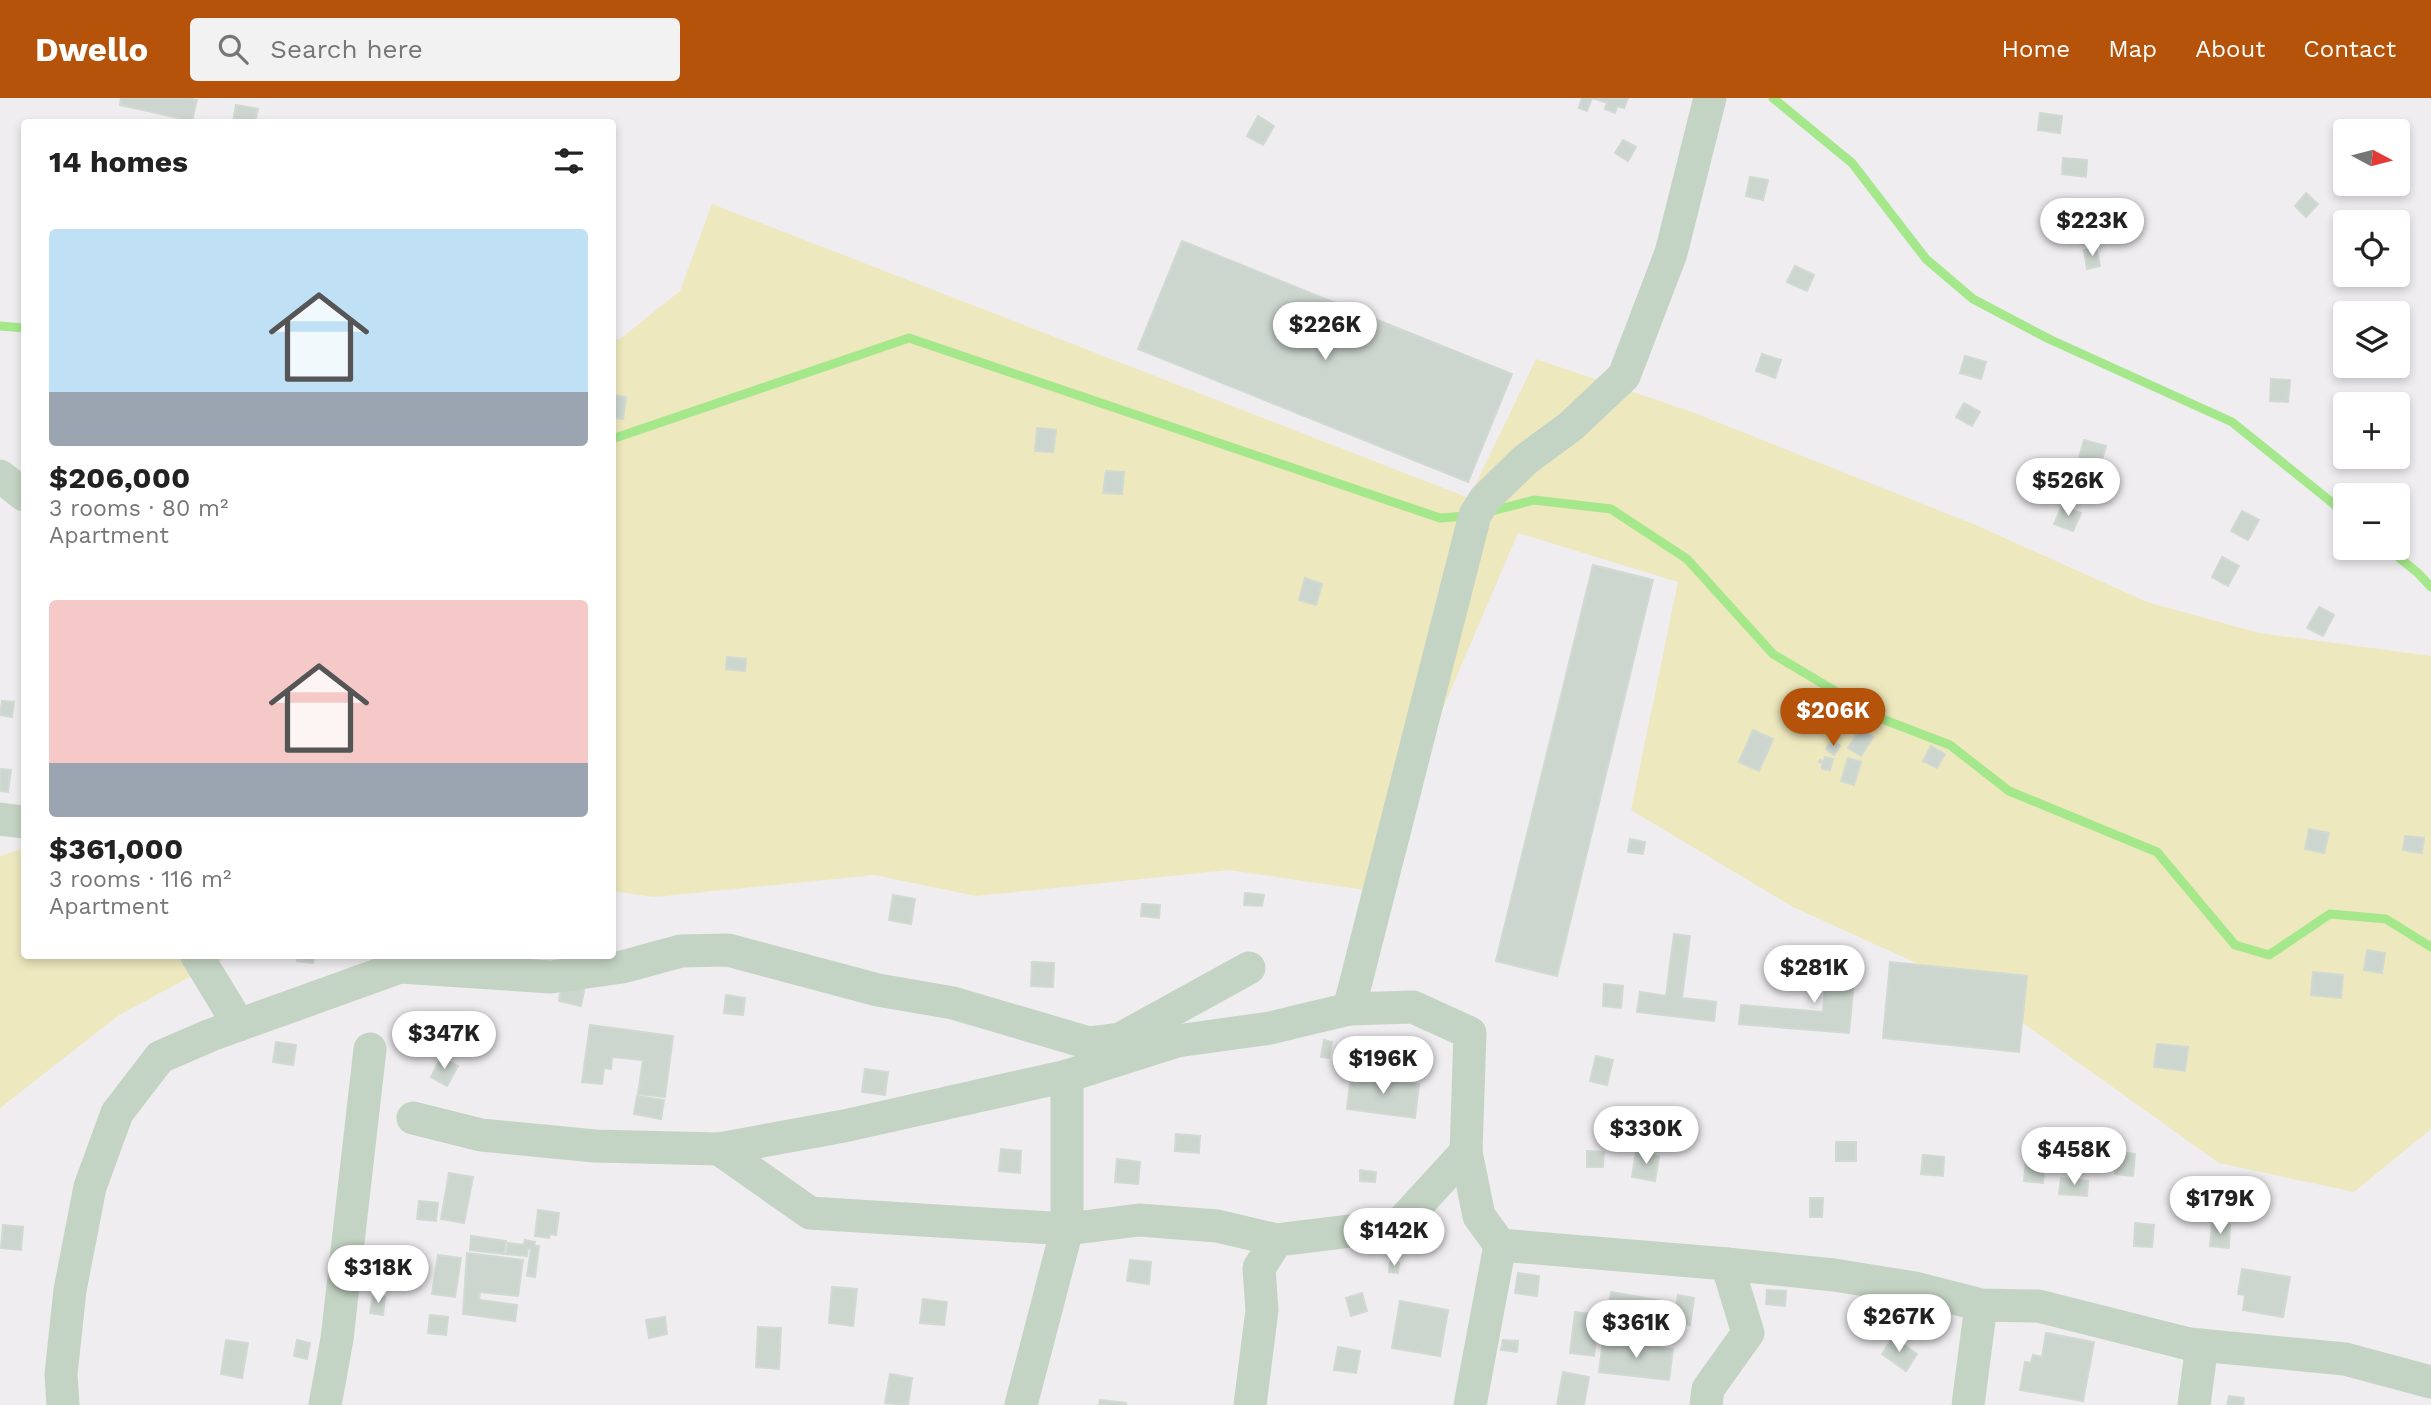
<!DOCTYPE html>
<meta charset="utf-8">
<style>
body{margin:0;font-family:"Work Sans",sans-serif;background:#f2f2f2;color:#222;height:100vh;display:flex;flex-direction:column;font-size:26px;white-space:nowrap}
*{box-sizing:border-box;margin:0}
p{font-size:23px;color:#767676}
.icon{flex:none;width:38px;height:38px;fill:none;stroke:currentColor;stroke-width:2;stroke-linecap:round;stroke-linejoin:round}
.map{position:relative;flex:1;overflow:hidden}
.sheet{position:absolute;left:21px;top:21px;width:595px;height:840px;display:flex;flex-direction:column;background:#fff;border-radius:7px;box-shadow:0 4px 10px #0003}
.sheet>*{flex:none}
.needle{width:46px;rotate:97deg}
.fabs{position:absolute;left:2333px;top:21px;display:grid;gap:14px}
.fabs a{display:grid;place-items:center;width:77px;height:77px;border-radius:7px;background:#fff;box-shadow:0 4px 10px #0003;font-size:35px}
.price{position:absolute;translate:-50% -60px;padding:0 16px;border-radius:24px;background:#fff;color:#222;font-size:23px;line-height:46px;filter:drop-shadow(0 2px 4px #0008)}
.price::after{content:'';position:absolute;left:50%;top:42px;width:21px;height:16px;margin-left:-10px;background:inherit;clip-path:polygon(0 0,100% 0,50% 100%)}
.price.current{background:#b45309;color:#fff}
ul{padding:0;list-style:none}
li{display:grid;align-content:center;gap:14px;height:371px;padding:0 28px}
li span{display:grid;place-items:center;height:217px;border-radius:7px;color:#555}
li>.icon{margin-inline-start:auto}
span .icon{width:126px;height:126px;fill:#fffc;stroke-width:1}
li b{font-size:30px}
h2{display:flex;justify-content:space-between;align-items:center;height:84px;padding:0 28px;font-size:30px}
header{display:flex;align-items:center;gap:42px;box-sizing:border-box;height:98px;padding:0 35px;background:#b45309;color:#fff}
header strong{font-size:33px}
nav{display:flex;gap:38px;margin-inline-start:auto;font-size:24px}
.search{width:490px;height:63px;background:#f2f2f2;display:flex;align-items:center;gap:18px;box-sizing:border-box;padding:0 24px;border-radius:7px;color:#767676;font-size:26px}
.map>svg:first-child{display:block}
.green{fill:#ede8bd}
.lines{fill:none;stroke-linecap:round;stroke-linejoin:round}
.stream{stroke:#a5e88b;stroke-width:9}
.building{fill:#ccd5ce;stroke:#d1d9d3;stroke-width:2}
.minor{stroke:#c4d4c4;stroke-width:33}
</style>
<header>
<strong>Dwello</strong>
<div class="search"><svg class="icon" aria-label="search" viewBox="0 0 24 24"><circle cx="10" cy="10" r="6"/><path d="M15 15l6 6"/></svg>Search here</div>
<nav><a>Home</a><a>Map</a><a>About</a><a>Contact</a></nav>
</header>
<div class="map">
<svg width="2431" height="1307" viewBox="0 0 2431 1307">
<rect width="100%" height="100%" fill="#efedf0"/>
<g class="green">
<path d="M712,106L1469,400L1536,261L1692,314L1978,428L2147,504L2259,535L2431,558V1031L2354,1094L2219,1065L1978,893L1793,809L1631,712L1678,484L1518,435L1365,792L1229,772L976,798L874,777L653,799L613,793V242L620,241L680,193Z"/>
<path d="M24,750V858H229L119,917L0,1010V758Z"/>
</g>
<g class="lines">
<g class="stream">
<path d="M1773,0L1852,65L1926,161L1973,201L2049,241L2232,324L2345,415"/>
<path d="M0,228L24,230"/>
<path d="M612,341L909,240L1440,420L1467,418"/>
<path d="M1488,414L1534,402L1611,411L1687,461L1773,556L1882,621L1950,647L2009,693L2157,754L2235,847L2269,857L2330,816L2386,821L2431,849"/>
<path d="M2387,450L2418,475L2431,489"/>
</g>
</g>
<g class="building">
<path d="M121,0H187L197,2L192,23L120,7Z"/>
<path d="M1582,0H1592L1587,13L1579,10Z"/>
<path d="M1593,0H1628L1624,10L1617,8L1615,15L1605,11L1607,5Z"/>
<path d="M236,7L258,11L255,24H233Z"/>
<path d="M2040,15L2062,18L2060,35L2038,32Z"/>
<path d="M1258,18L1274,28L1263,47L1247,38Z"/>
<path d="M1623,42L1636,49L1628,63L1615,55Z"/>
<path d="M2063,60L2087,62L2086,79L2062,76Z"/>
<path d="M1750,79L1768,82L1763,102L1746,98Z"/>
<path d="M2306,95L2318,106L2306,119L2295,108Z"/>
<path d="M2059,105L2079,106L2078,123L2059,122Z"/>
<path d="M1182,143L1512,276L1468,384L1138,251Z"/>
<path d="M2096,149L2100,168L2087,171L2084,152Z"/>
<path d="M1795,168L1814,177L1807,193L1787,184Z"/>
<path d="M1762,256L1781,262L1775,280L1756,273Z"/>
<path d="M1965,258L1986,264L1981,281L1960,275Z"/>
<path d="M2271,281L2290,282L2288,304L2270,303Z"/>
<path d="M612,297L626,299L623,321L612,320Z"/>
<path d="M1964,305L1980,314L1972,328L1956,319Z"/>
<path d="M1037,330L1056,332L1053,354L1035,353Z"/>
<path d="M2084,342L2106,348L2100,369L2078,363Z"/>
<path d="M2077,364L2100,372L2094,388L2072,380Z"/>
<path d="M1106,373L1124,374L1122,396L1103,395Z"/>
<path d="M2062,408L2081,415L2073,433L2054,426Z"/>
<path d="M2242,413L2259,422L2248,442L2231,433Z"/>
<path d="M2222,459L2239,468L2228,488L2212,479Z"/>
<path d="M1593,467L1653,482L1557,878L1496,863Z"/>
<path d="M1305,480L1322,486L1316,507L1299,502Z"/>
<path d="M2319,509L2334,517L2323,538L2307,530Z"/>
<path d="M727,559L746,561L745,573L726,571Z"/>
<path d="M2,603L14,604L12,619L0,617Z"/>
<path d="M1860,631L1873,639L1861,658L1848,650Z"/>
<path d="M1753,632L1773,641L1759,673L1739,664Z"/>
<path d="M1832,642L1840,648L1834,657L1826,651Z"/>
<path d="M1931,648L1945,656L1937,670L1923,663Z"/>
<path d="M1825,659L1833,661L1830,672L1822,671V665L1819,664L1820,662L1824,664Z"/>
<path d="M1848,660L1861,664L1854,687L1841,683Z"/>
<path d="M0,671L11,672L8,694L0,693Z"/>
<path d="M2309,731L2329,735L2324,755L2305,751Z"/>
<path d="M2405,738L2424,740L2422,755L2403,752Z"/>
<path d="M1630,741L1645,744L1643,756L1628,754Z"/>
<path d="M1245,795L1264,797L1262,808L1244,807Z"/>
<path d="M893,797L915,801L911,826L889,822Z"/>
<path d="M1142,806L1160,807L1159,820L1141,818Z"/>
<path d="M1674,836L1690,838L1682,900L1716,904L1714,923L1637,914L1640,894L1666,898Z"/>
<path d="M2367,852L2385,855L2382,875L2364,872Z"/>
<path d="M297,858H315L313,865L297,863Z"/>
<path d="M1827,859L1856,861L1849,935L1739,926L1741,907L1823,914Z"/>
<path d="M1032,864L1054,865L1053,889L1031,888Z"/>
<path d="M1890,864L2027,878L2019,954L1883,940Z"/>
<path d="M2313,874L2343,877L2341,900L2311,897Z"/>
<path d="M562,884L585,888L581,908L559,903Z"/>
<path d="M1604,886L1623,888L1621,910L1603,908Z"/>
<path d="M726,897L745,900L743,917L724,915Z"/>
<path d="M590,927L673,938L665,999L638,996L643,962L612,959L611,971L604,970L602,986L582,984Z"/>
<path d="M1324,942L1332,944L1329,960L1321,959Z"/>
<path d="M1355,943L1377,946L1374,975L1351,972Z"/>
<path d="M276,944L296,947L293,967L273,964Z"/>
<path d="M2157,946L2188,949L2185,973L2154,969Z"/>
<path d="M1596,958L1613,962L1607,987L1590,983Z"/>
<path d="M441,959L458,968L447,988L431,979Z"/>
<path d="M865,971L888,974L885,997L862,994Z"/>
<path d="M1351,977L1419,986L1415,1020L1347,1011Z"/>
<path d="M637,998L664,1002L661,1021L634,1016Z"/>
<path d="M1176,1036L1200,1038L1199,1055L1175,1053Z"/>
<rect x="1836" y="1044" width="20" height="19"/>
<path d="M2088,1048L2105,1049L2104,1068L2087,1066Z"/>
<path d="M1001,1051L1021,1053L1020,1075L999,1073Z"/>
<path d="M1587,1053L1604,1054L1603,1069H1587Z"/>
<path d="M1636,1054L1659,1058L1655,1083L1632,1079Z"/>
<path d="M2116,1054L2135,1056L2133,1078L2115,1076Z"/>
<path d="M1923,1057L1944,1059L1943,1078L1921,1076Z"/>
<path d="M1117,1061L1140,1064L1138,1086L1115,1084Z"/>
<path d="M2026,1061L2045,1063L2043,1085L2024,1083Z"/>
<path d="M1360,1072L1376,1074L1375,1084L1360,1083Z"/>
<path d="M449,1075L473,1079L464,1125L441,1121Z"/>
<path d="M2061,1080L2088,1083L2087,1098L2059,1096Z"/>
<path d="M2232,1087L2246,1089L2244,1099L2231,1097Z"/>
<path d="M1810,1100H1823L1822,1119H1810Z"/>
<path d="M419,1103L438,1105L436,1123L417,1121Z"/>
<path d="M538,1112L559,1115L556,1137L550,1136L549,1140L535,1138Z"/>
<path d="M2135,1125L2154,1127L2152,1149L2134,1148Z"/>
<path d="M2212,1126L2230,1127L2229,1150L2210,1148Z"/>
<path d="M3,1127L23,1129L21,1152L1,1150Z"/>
<path d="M471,1138L506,1143L504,1156L470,1152Z"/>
<path d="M525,1142L535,1144L534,1148H539L535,1179L527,1178L531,1151L528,1150L527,1158L506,1156L508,1145L524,1147Z"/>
<path d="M467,1155L523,1162L518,1198L480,1194L479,1202L517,1207L515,1223L463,1216Z"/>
<path d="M438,1157L461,1160L455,1199L432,1196Z"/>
<path d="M376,1159L393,1162L391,1179L373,1176Z"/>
<path d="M1130,1162L1151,1164L1149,1186L1127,1183Z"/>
<path d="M1390,1164L1399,1165L1398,1175L1389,1174Z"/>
<path d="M2242,1171L2290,1179L2283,1219L2243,1212L2245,1197L2238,1196Z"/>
<path d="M1518,1175L1539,1178L1537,1198L1515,1195Z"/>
<path d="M832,1189L857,1191L853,1228L829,1225Z"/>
<path d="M1767,1192L1786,1193L1785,1208L1766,1206Z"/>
<path d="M1611,1194L1669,1204L1664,1233L1606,1223Z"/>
<path d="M1362,1195L1367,1213L1351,1218L1346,1200Z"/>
<path d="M1678,1197L1694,1200L1690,1227L1673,1224Z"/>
<path d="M373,1198L385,1199L383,1217L370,1215Z"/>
<path d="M923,1201L947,1204L944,1227L920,1225Z"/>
<path d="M1400,1203L1448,1212L1440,1258L1392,1250Z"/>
<path d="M1575,1214L1599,1217L1594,1258L1570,1255Z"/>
<path d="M430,1217L448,1219L446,1237L428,1235Z"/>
<path d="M665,1219L667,1236L649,1240L646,1222Z"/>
<path d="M758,1229L781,1230L779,1271L756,1269Z"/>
<path d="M2046,1235L2094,1244L2083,1303L2020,1292L2025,1264L2031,1265L2033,1257L2042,1259Z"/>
<path d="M1893,1239L1917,1256L1906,1273L1882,1256Z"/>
<path d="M226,1242L248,1245L242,1280L221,1276Z"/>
<path d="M297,1242L310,1245L307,1261L294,1258Z"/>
<path d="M1503,1242L1518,1243L1517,1254L1501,1252Z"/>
<path d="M1603,1242L1673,1251L1669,1282L1599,1274Z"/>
<path d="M1338,1249L1360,1253L1356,1275L1334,1272Z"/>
<path d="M1563,1274L1589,1279L1584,1307H1557Z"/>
<path d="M890,1276L912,1280L908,1307L885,1305Z"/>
<path d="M2229,1298L2244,1300L2243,1307H2227Z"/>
<path d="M1100,1302L1126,1305V1307H1099Z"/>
</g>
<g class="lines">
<g class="minor">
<path d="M0,378L24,397"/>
<path d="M0,721L24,724"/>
<path d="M197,858L239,927"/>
<path d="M1349,911L1475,417L1485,401L1525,362L1571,328L1624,278L1671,155L1710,0"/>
<path d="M413,1020L481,1037L595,1048L719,1051L844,1028L1067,978L1177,943L1270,930L1349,911L1413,909L1470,935L1466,1054L1479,1118L1500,1147L1727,1166L1748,1235L1708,1291L1706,1307"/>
<path d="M719,1051L810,1115L1067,1131L1139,1122L1217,1128L1277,1142"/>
<path d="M1727,1166L1834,1177L1915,1190L1981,1207L2038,1208L2189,1246L2345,1261L2431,1284"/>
<path d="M63,1307L61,1276L70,1192L90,1089L117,1015L160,959L211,937L400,869L551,879L622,869L681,853L728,852L878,892L953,905L1089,945L1120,941L1249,870"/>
<path d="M325,1307L337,1241L370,951"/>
<path d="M1021,1307L1067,1131V978"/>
<path d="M1250,1307L1262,1212L1259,1170L1277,1142L1399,1127L1466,1054"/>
<path d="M1470,1307L1500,1147"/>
<path d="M1968,1307L1981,1207"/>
<path d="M2194,1307L2202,1247"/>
</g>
</g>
</svg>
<div class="fabs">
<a><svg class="needle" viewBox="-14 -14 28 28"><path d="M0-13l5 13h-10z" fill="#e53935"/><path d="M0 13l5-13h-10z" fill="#767676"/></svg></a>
<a><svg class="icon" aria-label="locate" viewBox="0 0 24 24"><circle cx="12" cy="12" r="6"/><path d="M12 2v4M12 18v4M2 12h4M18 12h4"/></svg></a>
<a><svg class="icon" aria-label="layers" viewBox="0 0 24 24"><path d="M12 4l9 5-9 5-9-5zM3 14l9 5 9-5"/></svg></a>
<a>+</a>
<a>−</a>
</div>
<b class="price" style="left:2092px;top:160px">$223K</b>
<b class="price" style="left:1325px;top:264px">$226K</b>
<b class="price" style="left:2068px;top:420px">$526K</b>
<b class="price current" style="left:1833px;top:650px">$206K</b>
<b class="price" style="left:1814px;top:907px">$281K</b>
<b class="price" style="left:444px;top:973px">$347K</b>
<b class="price" style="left:1383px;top:998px">$196K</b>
<b class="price" style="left:1646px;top:1068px">$330K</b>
<b class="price" style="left:2074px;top:1089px">$458K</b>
<b class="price" style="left:2220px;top:1138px">$179K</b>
<b class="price" style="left:1394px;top:1170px">$142K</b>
<b class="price" style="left:378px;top:1207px">$318K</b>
<b class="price" style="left:1899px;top:1256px">$267K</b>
<b class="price" style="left:1636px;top:1262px">$361K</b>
<section class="sheet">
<h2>14 homes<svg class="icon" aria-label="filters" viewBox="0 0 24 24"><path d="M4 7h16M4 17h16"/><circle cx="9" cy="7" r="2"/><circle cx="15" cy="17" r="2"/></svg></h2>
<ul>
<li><span style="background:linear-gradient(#bfe0f5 75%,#9aa5b1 0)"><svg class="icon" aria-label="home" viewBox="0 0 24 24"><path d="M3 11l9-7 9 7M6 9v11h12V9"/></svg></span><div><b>$206,000</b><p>3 rooms · 80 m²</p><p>Apartment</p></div></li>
<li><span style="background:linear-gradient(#f6c9c9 75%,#9aa5b1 0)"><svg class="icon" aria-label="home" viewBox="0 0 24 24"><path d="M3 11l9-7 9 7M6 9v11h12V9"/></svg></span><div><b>$361,000</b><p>3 rooms · 116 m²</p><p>Apartment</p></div></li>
</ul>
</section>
</div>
